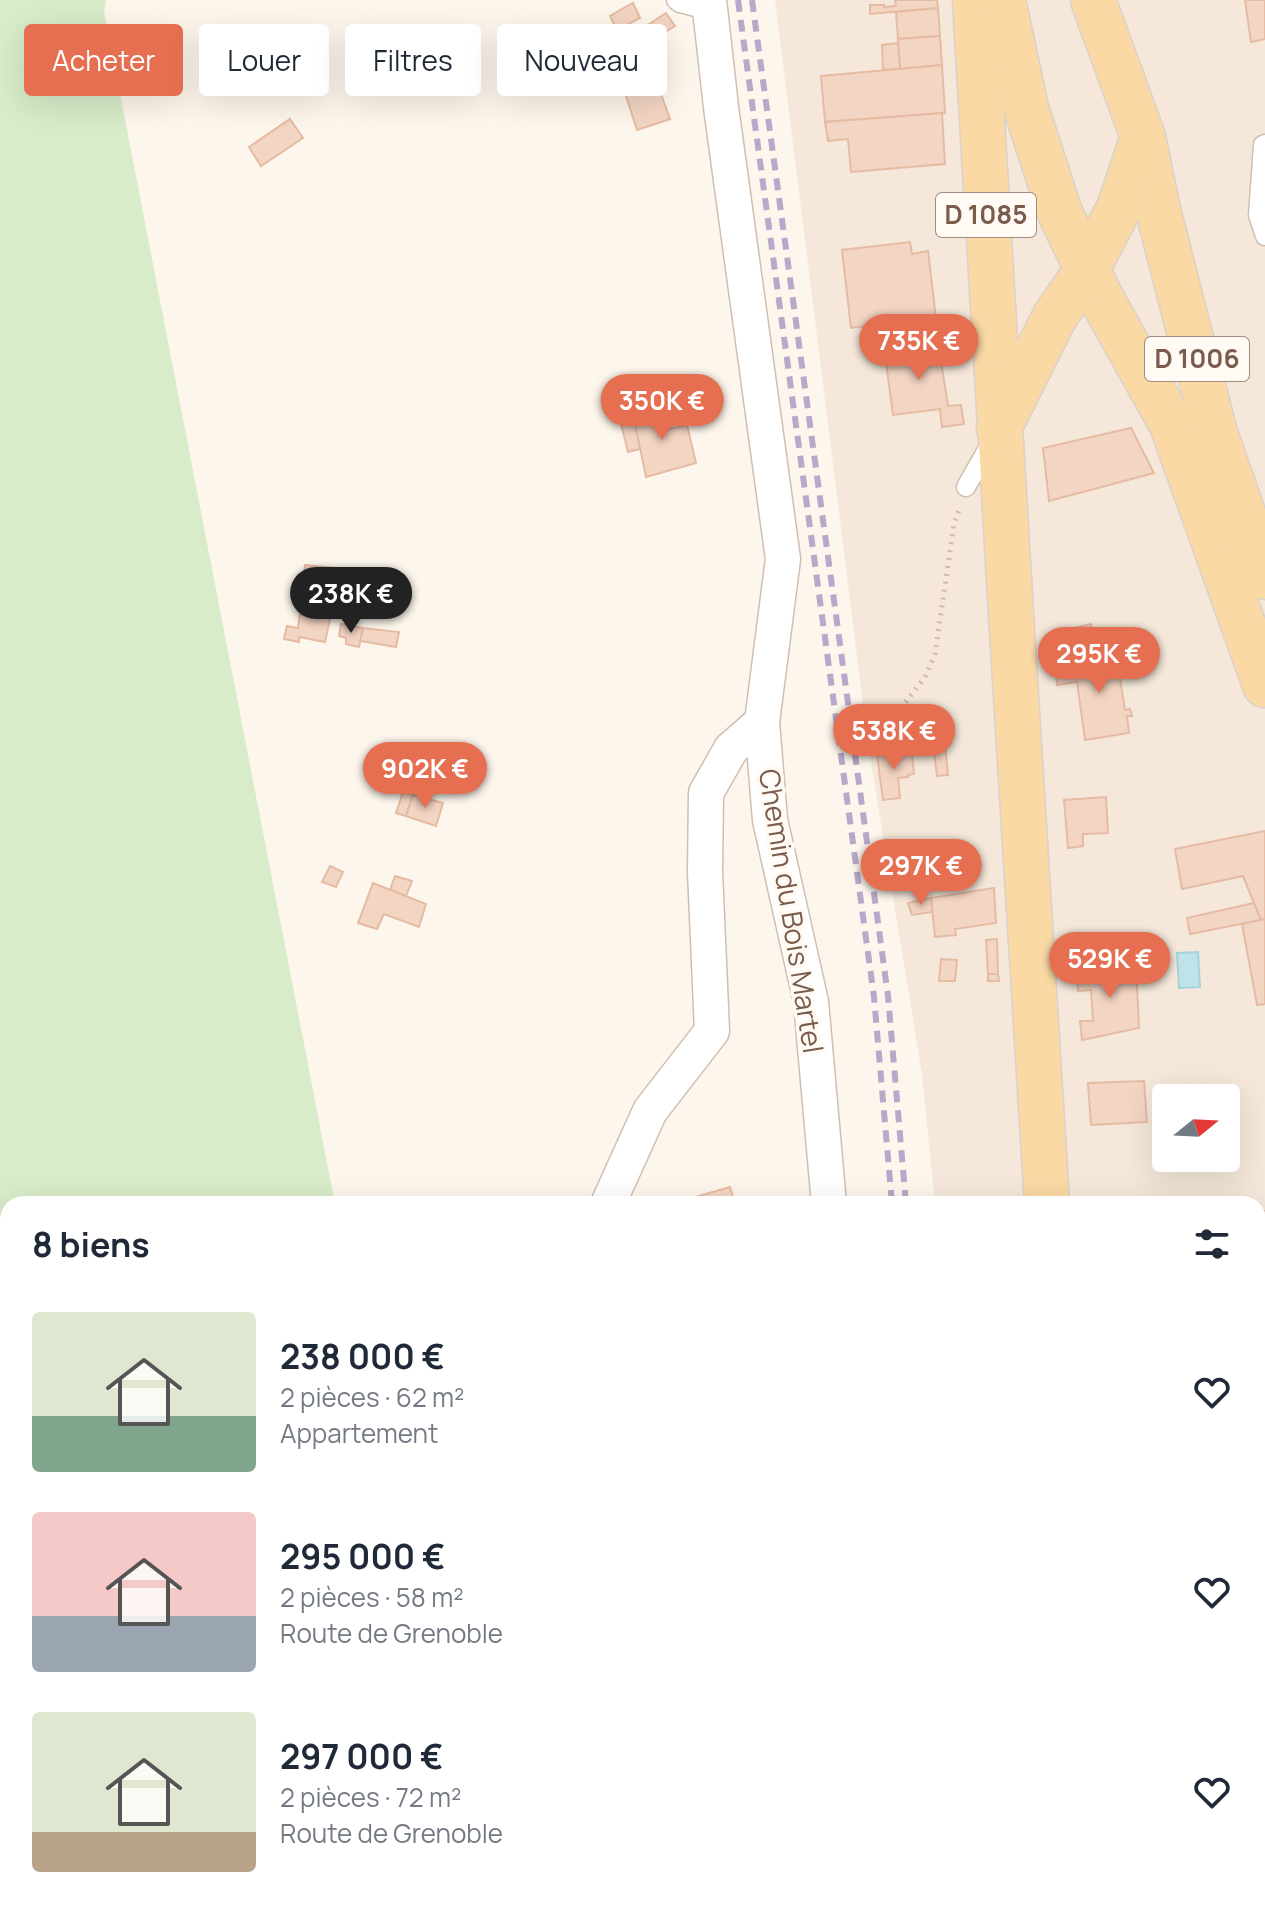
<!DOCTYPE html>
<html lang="fr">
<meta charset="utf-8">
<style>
body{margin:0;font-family:Manrope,sans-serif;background:#f2f2f3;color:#1f2937;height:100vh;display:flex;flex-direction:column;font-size:30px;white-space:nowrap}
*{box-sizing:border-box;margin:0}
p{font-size:26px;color:#747a83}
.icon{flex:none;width:44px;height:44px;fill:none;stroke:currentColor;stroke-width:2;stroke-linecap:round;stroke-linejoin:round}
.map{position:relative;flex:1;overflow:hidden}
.side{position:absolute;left:0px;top:1196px;width:1266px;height:712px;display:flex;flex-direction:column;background:#fff;border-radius:24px 24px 0 0;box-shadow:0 8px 32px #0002}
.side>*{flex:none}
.hud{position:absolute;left:24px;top:24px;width:800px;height:72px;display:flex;gap:16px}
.needle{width:52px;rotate:72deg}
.tools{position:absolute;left:1152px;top:1084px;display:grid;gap:16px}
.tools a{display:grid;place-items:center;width:88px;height:88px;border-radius:8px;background:#fff;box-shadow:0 8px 32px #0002;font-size:40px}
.price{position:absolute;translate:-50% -68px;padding:0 18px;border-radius:28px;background:#e76f51;color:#fff;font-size:26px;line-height:52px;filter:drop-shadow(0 2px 4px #0008)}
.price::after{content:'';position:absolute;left:50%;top:48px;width:24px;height:18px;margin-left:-12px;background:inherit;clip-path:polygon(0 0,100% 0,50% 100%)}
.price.current{background:#222;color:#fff}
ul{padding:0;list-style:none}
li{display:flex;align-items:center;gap:24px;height:200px;padding:0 32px}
li span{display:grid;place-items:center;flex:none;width:224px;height:160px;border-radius:8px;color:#555}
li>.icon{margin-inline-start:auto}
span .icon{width:96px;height:96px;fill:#fffc;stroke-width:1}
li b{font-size:34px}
h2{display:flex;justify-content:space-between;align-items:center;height:96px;padding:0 32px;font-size:34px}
.chip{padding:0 28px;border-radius:8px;background:#fff;box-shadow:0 8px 32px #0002;font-size:28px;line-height:72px}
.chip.current{background:#e76f51;color:#fff}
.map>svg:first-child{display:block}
.residential{fill:#f5e8da;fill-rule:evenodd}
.green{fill:#d8ecc9}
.water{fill:#bfe3e8;stroke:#a5d3da;stroke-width:2}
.building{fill:#f3d5c3;stroke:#e6bba3;stroke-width:2}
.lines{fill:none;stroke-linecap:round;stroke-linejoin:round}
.lane-casing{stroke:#d1beb0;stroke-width:21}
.street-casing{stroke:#d1beb0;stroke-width:37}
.primary-casing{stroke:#dad1cd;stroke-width:47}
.path{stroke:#d9b8a5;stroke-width:5;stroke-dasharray:2 6;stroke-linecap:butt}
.lane{stroke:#fff;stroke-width:18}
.street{stroke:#fff;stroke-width:34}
.primary{stroke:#fbd9a5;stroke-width:44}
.rail{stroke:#b9a8c9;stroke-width:6;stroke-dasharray:12 8;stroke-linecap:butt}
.labels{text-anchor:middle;stroke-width:7;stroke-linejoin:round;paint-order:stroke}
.shield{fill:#fffaf3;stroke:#a28b7f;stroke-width:2}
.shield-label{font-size:26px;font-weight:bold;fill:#7a5c4d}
.street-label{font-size:28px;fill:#7a5c4d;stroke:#fffaf3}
</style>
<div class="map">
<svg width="1265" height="1908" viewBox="0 0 1265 1908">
<rect width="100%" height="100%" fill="#fdf6ec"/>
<g class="residential">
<path d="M775,0H1265V1908H1008L1011,1900H1258V1204H935L922,1075L867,737ZM1166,1098H1226V1158H1166Z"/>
<path d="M0,1571L8,1579V1900H49V1908H0Z"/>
</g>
<g class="green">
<path d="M0,0H106L104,11L335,1204H8V1579L0,1571Z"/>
<path d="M49,1900H133L129,1908H49Z"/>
</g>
<path class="water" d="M1198,952L1200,987L1179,988L1177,953Z"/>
<g class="building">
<path d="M895,0H937L938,8L870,14V5H884V7L896,6Z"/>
<path d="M1245,0H1265V39L1251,42Z"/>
<path d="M633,3L640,18L617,30L610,16Z"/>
<path d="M938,8L940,36L898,39L896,12Z"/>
<path d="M666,13L675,26L651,41L643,28Z"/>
<path d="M940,36L942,65L900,69L898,39Z"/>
<path d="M898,43L900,69L883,70L882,45Z"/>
<path d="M647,55L670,119L637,130L616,65Z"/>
<path d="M942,65L945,113L825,122L821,76Z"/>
<path d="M942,113L945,164L851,172L848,139L828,141L825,122Z"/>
<path d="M290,119L303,138L261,166L249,147Z"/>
<path d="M910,242L912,254L928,251L936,318L851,328L842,250Z"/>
<path d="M938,342L948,406L961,405L964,424L942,427L940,409L893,415L884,348Z"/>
<path d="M661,392L664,405L633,414L640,449L628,452L616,404Z"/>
<path d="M664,405L670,429L687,425L696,463L646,477L633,414Z"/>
<path d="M1131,428L1154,473L1049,501L1043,448Z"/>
<path d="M305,565L363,571L361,594L303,589Z"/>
<path d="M300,613L330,619L325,642L299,637V642L284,639L287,626L298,628Z"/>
<path d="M341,624L363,628L359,647L346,644V638L339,636Z"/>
<path d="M1091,624L1099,656L1056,669L1054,633Z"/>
<path d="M363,628L399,632L396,647L360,641Z"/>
<path d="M1120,652L1121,659H1117L1125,710L1130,709L1132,716H1127L1129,733L1085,740L1077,682L1057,685L1056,669L1099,656Z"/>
<path d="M945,744L948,775L937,776L933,746Z"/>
<path d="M905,751L906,754H912L914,774L908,775V777L898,778L900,798L883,800L877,755Z"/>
<path d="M403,792L413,795L406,816L396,813Z"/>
<path d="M413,795L443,803L436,826L406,816Z"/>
<path d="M1106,797L1108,833L1083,834V846L1068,848L1064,800Z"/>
<path d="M1265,831V919L1261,920L1243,876L1182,889L1175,849Z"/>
<path d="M330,866L343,872L336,887L322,882Z"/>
<path d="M395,876L412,881L406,896L390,890Z"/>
<path d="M373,883L426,904L419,927L384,914L377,929L358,923Z"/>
<path d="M994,888L996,923L955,929L956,935L935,937L931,898Z"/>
<path d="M931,898L932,912L912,915L908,903Z"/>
<path d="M1254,903L1261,920L1190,934L1187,918Z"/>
<path d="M1265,919V1004L1257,1005L1242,924Z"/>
<path d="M997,939L998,974H988L986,940Z"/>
<path d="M941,959L957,960L955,981H939Z"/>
<path d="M1136,965L1139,1028L1082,1040L1080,1021H1093L1091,990L1078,991L1076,968Z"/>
<path d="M988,974H998L999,981H988Z"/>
<path d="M1144,1081L1147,1122L1091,1125L1088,1083Z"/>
<path d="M730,1187L735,1204H693L692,1198Z"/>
<path d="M1258,1211H1265V1272L1258,1273Z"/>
<path d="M1258,1442H1265V1472L1258,1473Z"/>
<path d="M1265,1640V1682H1258V1641Z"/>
<path d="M0,1692L8,1713V1783L0,1785Z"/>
<path d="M196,1900L209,1904L208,1908H194Z"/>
</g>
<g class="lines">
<g class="lane-casing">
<g id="lane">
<path d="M676,0L680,3L711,11"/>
<path d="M1265,144L1263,145L1258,215L1265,236"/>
<path d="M966,487L991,443"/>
</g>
</g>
<g class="street-casing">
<g id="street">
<path d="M709,0L721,107L783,559L762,722L770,820L811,1002L829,1204"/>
<path d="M608,1204L650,1111L712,1031L705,871L706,793L731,749L762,722"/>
<path d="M0,1855L8,1852"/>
<path d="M776,1908L780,1900"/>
</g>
</g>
<g class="primary-casing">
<g id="primary">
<path d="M975,0C996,401 1024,803 1047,1204"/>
<path d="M1003,0L1026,108L1060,213L1100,296L1172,425L1265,685"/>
<path d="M1093,0L1143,137L1158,210L1215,433L1265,577"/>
<path d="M999,428L1055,316L1087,270L1120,206L1142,140"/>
<path d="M976,1908L979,1900"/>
</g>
</g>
<path class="path" d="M875,728L905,703L925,677L935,654L954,524L960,507"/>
<use href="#lane" class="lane"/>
<use href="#street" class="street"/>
<use href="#primary" class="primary"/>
<g class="rail">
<path d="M738,0L874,997L892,1204"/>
<path d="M752,0L888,996L906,1204"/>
<path d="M835,1908L837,1900"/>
<path d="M850,1908L852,1900"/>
</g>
</g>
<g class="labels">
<g class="shield">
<rect x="936" y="193" width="100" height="44" rx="6"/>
<rect x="1145" y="337" width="104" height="44" rx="6"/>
</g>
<g class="shield-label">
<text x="986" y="224">D 1085</text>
<text x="1197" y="368">D 1006</text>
</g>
<g class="street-label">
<text transform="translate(791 911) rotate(81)" y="10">Chemin du Bois Martel</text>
</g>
</g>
</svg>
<div class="tools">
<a><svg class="needle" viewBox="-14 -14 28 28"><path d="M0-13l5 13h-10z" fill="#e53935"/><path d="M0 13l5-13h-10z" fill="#747a83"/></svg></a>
</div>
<b class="price" style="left:919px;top:382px">735K €</b>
<b class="price" style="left:662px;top:442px">350K €</b>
<b class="price current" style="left:351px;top:635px">238K €</b>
<b class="price" style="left:1099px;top:695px">295K €</b>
<b class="price" style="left:894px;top:772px">538K €</b>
<b class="price" style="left:425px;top:810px">902K €</b>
<b class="price" style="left:921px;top:907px">297K €</b>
<b class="price" style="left:1110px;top:1000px">529K €</b>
<div class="hud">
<a class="chip current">Acheter</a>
<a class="chip">Louer</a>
<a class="chip">Filtres</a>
<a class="chip">Nouveau</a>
</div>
<section class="side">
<h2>8 biens<svg class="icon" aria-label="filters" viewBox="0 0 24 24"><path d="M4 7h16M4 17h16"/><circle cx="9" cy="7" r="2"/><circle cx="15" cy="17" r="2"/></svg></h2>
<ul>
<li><span style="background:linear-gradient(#dfe7d0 65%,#7fa58c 0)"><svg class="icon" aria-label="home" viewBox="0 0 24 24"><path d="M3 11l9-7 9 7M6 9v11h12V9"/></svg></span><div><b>238 000 €</b><p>2 pièces · 62 m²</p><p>Appartement</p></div><svg class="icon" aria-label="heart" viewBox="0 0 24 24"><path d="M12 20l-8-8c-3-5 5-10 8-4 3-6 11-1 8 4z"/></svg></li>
<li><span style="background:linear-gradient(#f6c9c9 65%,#9aa5b1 0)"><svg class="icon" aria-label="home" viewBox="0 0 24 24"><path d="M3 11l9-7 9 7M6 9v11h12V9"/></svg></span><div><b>295 000 €</b><p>2 pièces · 58 m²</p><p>Route de Grenoble</p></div><svg class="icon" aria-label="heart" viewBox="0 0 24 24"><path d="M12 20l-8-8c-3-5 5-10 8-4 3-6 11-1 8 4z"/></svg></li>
<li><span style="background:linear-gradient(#dfe7d0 75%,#b9a48a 0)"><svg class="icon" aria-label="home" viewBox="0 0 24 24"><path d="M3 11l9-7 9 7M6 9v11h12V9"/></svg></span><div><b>297 000 €</b><p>2 pièces · 72 m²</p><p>Route de Grenoble</p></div><svg class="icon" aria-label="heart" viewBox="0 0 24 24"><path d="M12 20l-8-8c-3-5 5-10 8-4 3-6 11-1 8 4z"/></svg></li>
</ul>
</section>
</div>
